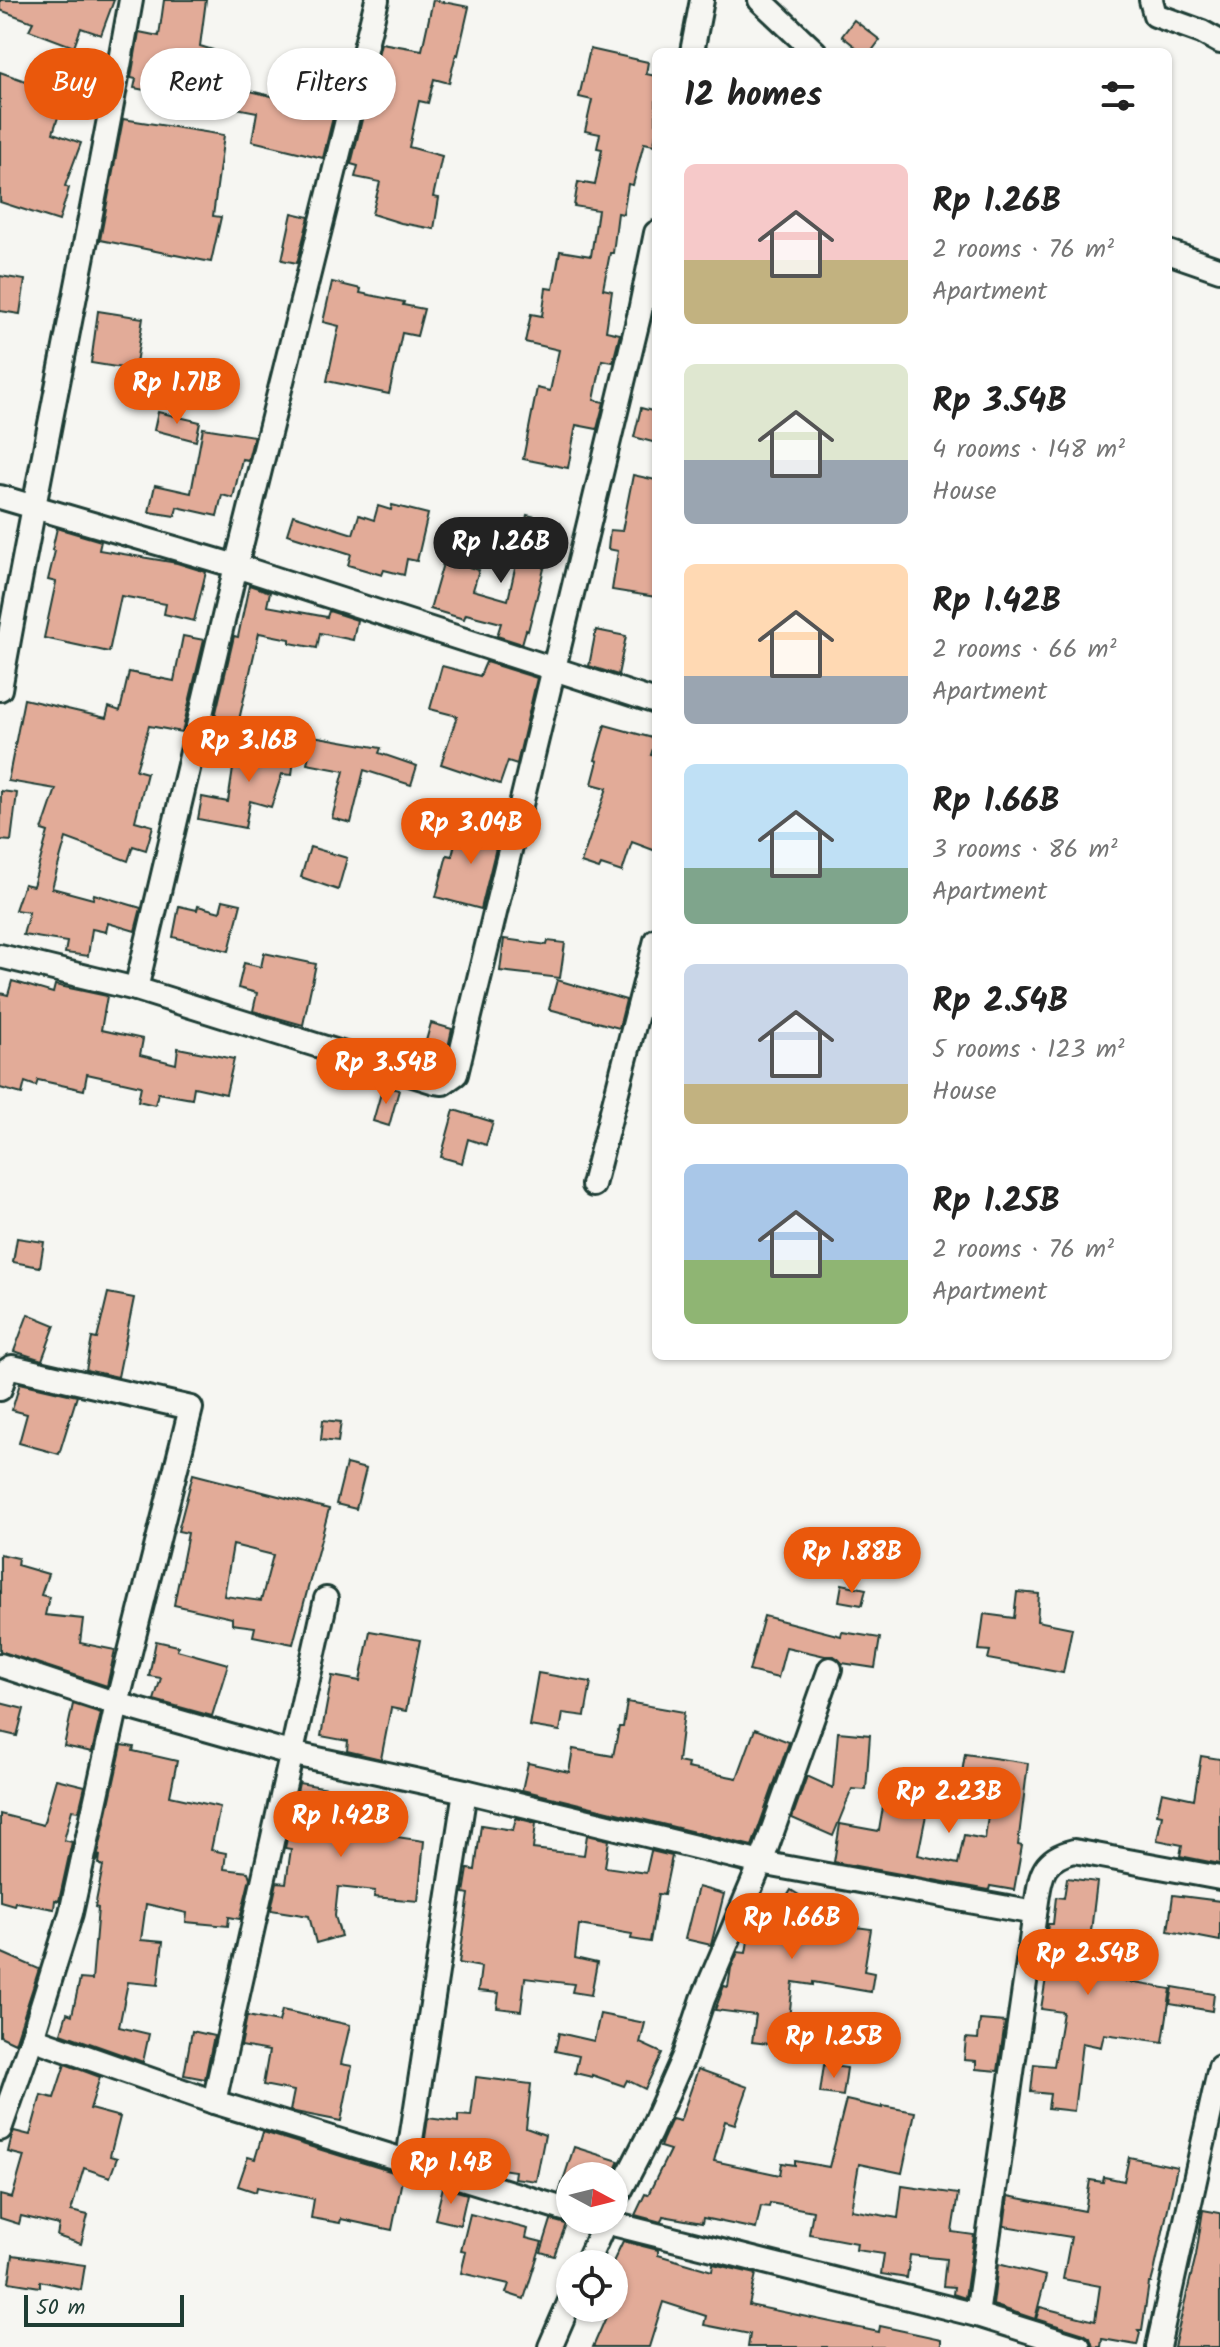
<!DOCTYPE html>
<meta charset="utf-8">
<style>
body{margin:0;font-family:Kalam,sans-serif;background:#f6f6f6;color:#222;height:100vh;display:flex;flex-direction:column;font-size:30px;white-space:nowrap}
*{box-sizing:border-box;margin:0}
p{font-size:26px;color:#767676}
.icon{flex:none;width:44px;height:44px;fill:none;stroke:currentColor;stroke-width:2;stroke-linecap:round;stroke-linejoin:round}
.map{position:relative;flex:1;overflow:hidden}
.drawer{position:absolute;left:652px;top:48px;width:520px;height:1312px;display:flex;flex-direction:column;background:#fff;border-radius:12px;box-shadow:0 2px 6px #0004}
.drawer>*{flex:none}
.guide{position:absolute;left:24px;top:48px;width:508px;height:72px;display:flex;gap:16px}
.needle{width:52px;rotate:97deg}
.controls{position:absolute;left:556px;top:2162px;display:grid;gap:16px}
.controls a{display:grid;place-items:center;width:72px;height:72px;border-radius:50%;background:#fff;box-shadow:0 2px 6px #0004;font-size:40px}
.scale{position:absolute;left:24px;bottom:20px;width:160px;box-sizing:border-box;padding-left:8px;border:4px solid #1f3d34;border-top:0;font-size:22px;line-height:28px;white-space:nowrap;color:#1f3d34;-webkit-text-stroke:6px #f6f6f2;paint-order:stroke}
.price{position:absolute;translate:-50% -68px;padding:0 18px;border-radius:28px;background:#ea580c;color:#fff;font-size:26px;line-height:52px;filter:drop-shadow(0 2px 4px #0008)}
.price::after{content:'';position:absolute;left:50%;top:48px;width:24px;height:18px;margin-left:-12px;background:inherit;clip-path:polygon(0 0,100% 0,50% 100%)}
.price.current{background:#222;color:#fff}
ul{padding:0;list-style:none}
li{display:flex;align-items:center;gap:24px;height:200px;padding:0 32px}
li span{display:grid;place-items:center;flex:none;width:224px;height:160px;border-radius:12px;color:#555}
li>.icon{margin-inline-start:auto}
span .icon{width:96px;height:96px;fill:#fffc;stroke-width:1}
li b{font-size:34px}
h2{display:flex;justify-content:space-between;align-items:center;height:96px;padding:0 32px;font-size:34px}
.chip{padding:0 28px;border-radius:36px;background:#fff;box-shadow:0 2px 6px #0004;font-size:28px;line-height:72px}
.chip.current{background:#ea580c;color:#fff}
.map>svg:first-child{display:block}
.building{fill:#e2ab98;stroke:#1f3d34;stroke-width:2;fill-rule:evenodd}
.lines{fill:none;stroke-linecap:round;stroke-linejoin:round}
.minor-casing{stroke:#1f3d34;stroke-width:28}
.minor{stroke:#f6f6f2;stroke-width:22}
</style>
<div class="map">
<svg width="1220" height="2347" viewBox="0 0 1220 2347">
<rect width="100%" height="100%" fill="#f6f6f2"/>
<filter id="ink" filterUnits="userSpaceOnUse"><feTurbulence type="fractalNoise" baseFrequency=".0125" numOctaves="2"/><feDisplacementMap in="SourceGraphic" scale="16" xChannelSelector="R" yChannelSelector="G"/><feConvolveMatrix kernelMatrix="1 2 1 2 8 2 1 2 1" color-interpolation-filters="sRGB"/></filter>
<g filter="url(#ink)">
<g class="building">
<path d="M0,0H114L101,35L81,28L74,47L29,30L33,22L0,10Z"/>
<path d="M164,0H206L200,46L213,50L208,74L216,75L215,83L298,102L304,79L340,89L323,158L252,141L257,112L134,88L136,79L131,78L139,32L159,36Z"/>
<path d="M433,0L469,7L458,55L456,54L449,83L434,79L428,103L419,101L409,147L442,156L433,197L439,198L434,229L401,223L372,214L380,182L355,177L358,166L351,164L381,43L422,50Z"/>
<path d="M854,20L880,40L871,52H862L842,36Z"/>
<path d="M590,49L648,62L646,74L656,76V133L654,145L644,143L633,185L628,184L623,214L618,213L613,253H610L603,289L612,291L606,331L620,334L613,362L602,360L594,400L604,402L597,429L576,425L568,468L523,459L537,388L550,391L559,350L525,342L531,314L542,316L546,288L553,289L560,251L591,256L598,210L574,206L578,182L595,185L602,149L597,148L600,134L585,131L592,100L579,97Z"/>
<path d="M0,72L65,95L53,133L81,143L65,186L69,188L59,221L0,202Z"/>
<path d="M123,119L224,135L213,216L221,217L211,262L100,240Z"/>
<path d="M292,213L309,217L297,263L282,260Z"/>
<path d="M0,276L25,280L20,314L0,311Z"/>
<path d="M332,282L361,289L360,293L404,302L403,305L424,309L417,336L402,333L389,394L327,381L339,326L323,322Z"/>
<path d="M98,311L143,318L135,370L91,363Z"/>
<path d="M641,408L656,412V443L634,437Z"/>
<path d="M158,412L200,422L196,441L154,430Z"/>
<path d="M203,428L254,436L248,460L242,459L233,498L222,495L217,516L177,507L175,516L149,512L155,485L191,493Z"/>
<path d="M633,475L656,480V597L612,590L618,551L608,549L610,530L622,531Z"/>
<path d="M392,505L428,514L417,561L407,559L404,575L384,570L382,575L348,565L351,554L287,534L293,515L353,534L359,515L374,520L378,506L391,510Z"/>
<path d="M527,515L560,523L551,558L547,557L528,631L526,630L522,644L497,636L501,623L466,614L464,619L430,609L444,560L479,570L473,590L508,600Z"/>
<path d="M57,528L101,541L99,550L177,563L206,572L194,621L164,614L166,604L121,596L109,652L44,638L56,582L48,580L55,551L52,550Z"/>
<path d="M249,585L270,592L267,606L327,617L329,611L357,620L353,640L320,633L317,648L290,643V639L259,633L233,746L209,742L234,636L238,637Z"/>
<path d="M596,630L626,636L618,675L589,666Z"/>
<path d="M183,636L204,640L182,732L149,726L136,770L147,773L135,821L153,826L146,850L133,846L128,861L66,838L52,888L93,899L94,894L141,908L135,931L108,923L106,932L92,929L88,956L65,953L67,942L23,935L29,912L15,910L24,884L33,886L48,832L42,830L56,789L8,781L24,699L106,718L109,707L120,711L129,672L174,681Z"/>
<path d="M486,662L537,678L517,764L508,761L500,784L441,764L457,716L430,709L442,666L480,676Z"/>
<path d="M605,725L656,739L651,755L656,756V851L632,842L622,872L601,865L599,869L581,863L607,788L592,784L598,761L595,760Z"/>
<path d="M313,736L381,748L379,753L417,766L411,785L364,770L351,823L332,818L344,771L307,764Z"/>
<path d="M237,742L295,751L292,775L282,774L271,807L250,801L245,828L198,819L202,797L228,802Z"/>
<path d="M1,791L17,793L11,841L0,840Z"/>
<path d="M494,807L505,811L481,909L436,897L447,855L452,856L456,839L479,846L487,817L491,818Z"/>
<path d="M310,847L347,858L338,890L301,877Z"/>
<path d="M223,900L241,904L229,951L173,937L179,906L197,910L198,906L220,912Z"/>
<path d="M504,939L547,945L548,941L565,943L560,978L500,971Z"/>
<path d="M264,953L316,964L303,1025L253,1011L257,993L238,988L244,963L261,967Z"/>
<path d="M557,980L626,1000L619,1028L549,1009Z"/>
<path d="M12,981L53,993L55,985L107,996L101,1030L143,1039L140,1055L176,1064L178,1048L234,1059L226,1094L194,1087L192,1099L158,1093L155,1105L138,1101L141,1086L87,1074L84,1090L38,1080L36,1086L25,1082L22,1094L0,1088V993L8,995Z"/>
<path d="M431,1023L452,1029L445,1061L422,1055Z"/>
<path d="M383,1086L399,1090L389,1126L373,1121Z"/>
<path d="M454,1110L493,1122L486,1145L468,1139L462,1163L441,1157Z"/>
<path d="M17,1238L44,1242L40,1267L13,1262Z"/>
<path d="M108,1293L134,1298L118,1377L86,1370L92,1338L97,1339Z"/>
<path d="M28,1314L55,1325L42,1360L14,1351Z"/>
<path d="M20,1383L77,1396L59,1454L19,1443L27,1414L12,1410Z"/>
<path d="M323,1420L341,1422L338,1442L321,1440Z"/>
<path d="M346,1464L366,1469L356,1509L336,1504Z"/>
<path d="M193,1474L329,1509L293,1644L253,1636L255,1627L232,1624V1618L174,1605L188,1533L178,1531ZM233,1545L273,1555L261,1601L224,1596Z"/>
<path d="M0,1554L18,1558L17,1565L48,1574L41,1595L49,1597L45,1615L83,1619L80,1643L115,1650L107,1686L0,1651Z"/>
<path d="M842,1584L866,1589L862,1605L839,1601Z"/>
<path d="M1017,1592L1039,1594L1037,1621L1072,1628L1063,1673L988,1659L990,1651L979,1650L984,1614L1014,1618Z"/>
<path d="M764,1616L841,1636L842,1632L880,1638L875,1668L842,1663L834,1656H825L786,1647L778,1678L749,1671Z"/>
<path d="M370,1631L420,1640L406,1711L391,1708L381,1759L347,1751L348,1741L321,1736L332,1676L360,1681Z"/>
<path d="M156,1641L178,1646L177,1650L228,1664L212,1716L154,1700L161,1678L149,1676Z"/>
<path d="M538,1673L591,1682L585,1716L563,1713L560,1731L529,1726Z"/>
<path d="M627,1702L684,1712L678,1762L688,1764L687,1768L737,1778L755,1729L789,1742L752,1846L522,1790L528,1763L569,1772L573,1749L613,1756L619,1727H623Z"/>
<path d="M0,1703L24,1709L17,1736L0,1732Z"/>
<path d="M73,1704L101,1713L92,1752L64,1746Z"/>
<path d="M838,1732L870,1735L866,1790L852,1789L833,1836L792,1818L807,1776L833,1788Z"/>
<path d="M122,1745L134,1747L133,1751L177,1761L170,1796L220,1807L211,1850L226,1853L224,1869L248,1872L250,1878L240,1919L229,1917L228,1926L186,1922L187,1913L146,1904L141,1940L163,1942L158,1985L128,1982L119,2027L149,2034L143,2062L61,2033L67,2013L72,2015L80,1979L92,1980L98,1908L95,1907L103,1866L99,1864L100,1855L96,1863Z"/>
<path d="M965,1754L1028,1763L1018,1845L1022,1846L1014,1890L990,1886L989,1890L834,1862L840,1824L879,1831L883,1807L926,1815L918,1855L958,1864L964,1835L985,1839L992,1783L961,1779Z"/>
<path d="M1201,1756L1220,1759V1864L1180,1856L1182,1845L1157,1840L1162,1815L1157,1814L1162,1792L1194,1799Z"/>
<path d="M56,1779L85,1786L79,1811L72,1810L64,1840L72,1842L59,1901L55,1900L54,1909L15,1902L14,1905L0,1901V1814L43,1825Z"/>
<path d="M299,1783L340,1790L339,1795L356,1798L354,1809L376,1812L373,1831L378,1832L377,1834L424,1841L418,1901L374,1897L375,1891L338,1887L335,1916L341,1936L316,1943L309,1916L271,1910L277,1882L286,1883L291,1849L285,1848Z"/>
<path d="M516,1818L536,1823L533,1849L584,1855L587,1835L609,1840L605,1867L646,1873L651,1851L672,1856L664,1895L658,1894L650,1942L631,1939L632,1934L579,1925L575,1958L597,1963L591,1995L572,1992L574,1984L525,1978L521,2011L497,2008L499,1993L478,1991L481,1967L459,1963L469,1894L464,1893L468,1869L475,1870L481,1825L513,1830Z"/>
<path d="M1067,1878L1097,1882L1088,1956L1113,1960L1110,1979L1171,1989L1163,2042L1104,2034L1101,2047L1082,2043L1074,2111L1048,2108L1050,2094L1031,2092L1034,2064L1054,2066L1063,2012L1041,2009L1046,1978L1042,1977L1048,1924H1053L1056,1897L1064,1898Z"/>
<path d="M698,1887L724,1894L711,1945L685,1939Z"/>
<path d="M791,1890L849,1926L871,1929L864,1971L874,1973L871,1992L813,1982V1985L793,1982L789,2019L782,2018L778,2045L752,2042L756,2015L715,2010L724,1986L728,1987L731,1968L738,1952L746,1953L751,1923L763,1895L783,1903Z"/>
<path d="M1173,1895L1220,1901V1941L1168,1931Z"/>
<path d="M0,1952L39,1969L15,2043L0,2036Z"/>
<path d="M1173,1987L1214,1994L1212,2011L1170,2004Z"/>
<path d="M282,2010L350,2025L341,2064L352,2066L341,2121L290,2111L294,2091L263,2085L269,2051L241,2046L247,2016L279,2022Z"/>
<path d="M600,2014L645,2023L640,2043L662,2053L645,2089L627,2080L624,2086L592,2075V2077L575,2073L579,2056L555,2051L559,2033L594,2041Z"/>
<path d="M980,2020L1005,2022L998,2071L976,2069V2061L964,2060L966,2038L978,2039Z"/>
<path d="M192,2031L214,2036L205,2079L184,2075Z"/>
<path d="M65,2064L100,2077L90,2109L120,2117L110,2156L117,2158L110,2177L84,2168L71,2211L88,2215L81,2244L57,2236L59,2225L21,2216L19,2224L0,2218V2195L12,2198L24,2156L8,2152L12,2135L14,2131L30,2135L41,2095L54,2098Z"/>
<path d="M824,2065L847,2068L843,2096L820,2093Z"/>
<path d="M698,2069L748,2087L735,2124L725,2121L714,2161L780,2175L782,2163L795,2165V2161L829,2167L846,2100L882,2108V2106L915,2112L902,2173L859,2164L851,2210L898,2218L902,2186L958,2194L952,2232L974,2235L965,2298L953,2294L954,2287L943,2286L946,2259L910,2255L907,2278L881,2274L884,2254L856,2250L857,2243L809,2234L813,2211L770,2203L769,2207L761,2206L756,2229L703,2218L702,2223L663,2216L661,2222L635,2215L645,2194L648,2195L670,2150L660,2147L663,2139L672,2119L680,2121Z"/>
<path d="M476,2077L531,2084L526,2128L545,2135L536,2181L514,2178L515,2171L474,2165L473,2167L449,2159L451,2154L423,2151L428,2118L458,2122V2115L471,2116Z"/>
<path d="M263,2132L403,2175L392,2230L341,2219L340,2223L311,2218L314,2199L257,2187L256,2192L238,2186L248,2157L255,2159Z"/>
<path d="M574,2147L619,2161L612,2176H570V2196L559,2193Z"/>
<path d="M1129,2157L1177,2167L1155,2268L1151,2283H1149L1142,2330H1138L1140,2333L1137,2345L1102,2339L1101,2347H1093L1090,2338L1084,2334L1036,2319L1040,2307L1095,2321L1100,2286L1063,2279L1071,2237L1004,2226L1008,2196L1085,2211L1090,2180L1103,2182L1104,2177L1124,2181Z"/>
<path d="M443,2187L467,2194L460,2225L435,2219Z"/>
<path d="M1203,2210L1220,2213V2347H1174L1196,2255Z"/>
<path d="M470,2214L528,2229L526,2238L542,2242L524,2299L506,2293L509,2284L461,2273L466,2252L461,2251Z"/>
<path d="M551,2220L566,2224L554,2256L541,2252Z"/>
<path d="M623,2241L658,2250V2255L712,2271L713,2264L756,2274L749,2305L879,2332L880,2326L941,2339V2347H748L750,2334L704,2325L706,2316L663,2302L649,2347H593L610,2308H614V2264H612Z"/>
<path d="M13,2255L85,2265L81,2290L40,2281V2287L9,2282Z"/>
<path d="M998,2264L1046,2276L1035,2319L993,2305Z"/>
</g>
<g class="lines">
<g class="minor-casing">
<g id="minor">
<path d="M760,0L815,52"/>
<path d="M1151,0L1155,15L1202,32L1220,42"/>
<path d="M692,52L702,0"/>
<path d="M1168,252L1220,270"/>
<path d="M0,497L236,566L656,702"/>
<path d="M0,689C41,459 90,230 131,0"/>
<path d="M0,956L136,989L435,1082L443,1083L456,1074L639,316L656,233"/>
<path d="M136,989L236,566L377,0"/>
<path d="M593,1185L656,940"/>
<path d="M0,1389L6,1371L12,1367L191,1408L117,1704L71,1913L32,2038L0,2129"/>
<path d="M0,1665L117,1704L290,1753L465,1791L761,1863L1035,1913C1041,1881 1037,1860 1074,1851L1220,1878"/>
<path d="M32,2038L214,2102L570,2211"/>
<path d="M214,2102L326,1599"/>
<path d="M408,2159L465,1791"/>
<path d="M614,2203L650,2133L684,2056L703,1999L761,1863L830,1669"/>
<path d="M586,2264L605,2222L977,2315L1079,2347"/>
<path d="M977,2315L1035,1913"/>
<path d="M550,2347L570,2301"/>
<path d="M1158,2347L1220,2067"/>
</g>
</g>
<use href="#minor" class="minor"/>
</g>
</g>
</svg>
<div class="controls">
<a><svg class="needle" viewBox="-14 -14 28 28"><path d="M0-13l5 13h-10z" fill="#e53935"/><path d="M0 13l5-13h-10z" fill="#767676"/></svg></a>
<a><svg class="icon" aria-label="locate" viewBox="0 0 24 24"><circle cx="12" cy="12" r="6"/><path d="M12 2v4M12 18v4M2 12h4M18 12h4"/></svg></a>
</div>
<div class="scale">50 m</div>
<b class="price" style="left:177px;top:426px">Rp 1.71B</b>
<b class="price current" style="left:501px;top:585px">Rp 1.26B</b>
<b class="price" style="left:249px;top:784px">Rp 3.16B</b>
<b class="price" style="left:471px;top:866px">Rp 3.04B</b>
<b class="price" style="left:386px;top:1106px">Rp 3.54B</b>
<b class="price" style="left:852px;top:1595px">Rp 1.88B</b>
<b class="price" style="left:949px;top:1835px">Rp 2.23B</b>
<b class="price" style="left:341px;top:1859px">Rp 1.42B</b>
<b class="price" style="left:792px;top:1961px">Rp 1.66B</b>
<b class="price" style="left:1088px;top:1997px">Rp 2.54B</b>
<b class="price" style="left:834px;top:2080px">Rp 1.25B</b>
<b class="price" style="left:451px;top:2206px">Rp 1.4B</b>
<div class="guide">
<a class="chip current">Buy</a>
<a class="chip">Rent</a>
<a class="chip">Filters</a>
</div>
<section class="drawer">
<h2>12 homes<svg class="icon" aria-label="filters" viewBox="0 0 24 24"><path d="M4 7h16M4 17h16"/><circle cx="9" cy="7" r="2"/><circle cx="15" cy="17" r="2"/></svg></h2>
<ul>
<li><span style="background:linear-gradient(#f6c9c9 60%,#c2b280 0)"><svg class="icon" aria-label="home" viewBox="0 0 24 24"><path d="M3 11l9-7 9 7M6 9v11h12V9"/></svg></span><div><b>Rp 1.26B</b><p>2 rooms · 76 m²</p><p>Apartment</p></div></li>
<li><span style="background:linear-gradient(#dfe7d0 60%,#9aa5b1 0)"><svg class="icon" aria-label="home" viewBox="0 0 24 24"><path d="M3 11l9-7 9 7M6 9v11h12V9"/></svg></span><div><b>Rp 3.54B</b><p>4 rooms · 148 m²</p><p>House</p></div></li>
<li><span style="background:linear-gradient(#ffd9b3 70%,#9aa5b1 0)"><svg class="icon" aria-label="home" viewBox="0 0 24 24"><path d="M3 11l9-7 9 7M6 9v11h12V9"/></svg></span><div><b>Rp 1.42B</b><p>2 rooms · 66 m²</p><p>Apartment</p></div></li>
<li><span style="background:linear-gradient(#bfe0f5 65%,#7fa58c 0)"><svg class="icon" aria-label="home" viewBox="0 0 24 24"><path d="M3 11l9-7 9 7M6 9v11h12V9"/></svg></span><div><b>Rp 1.66B</b><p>3 rooms · 86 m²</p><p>Apartment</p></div></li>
<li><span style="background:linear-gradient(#c9d6e8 75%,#c2b280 0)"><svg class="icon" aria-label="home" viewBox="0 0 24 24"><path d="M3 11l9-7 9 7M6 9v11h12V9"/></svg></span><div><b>Rp 2.54B</b><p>5 rooms · 123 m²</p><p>House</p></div></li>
<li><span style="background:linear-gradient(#a9c7e8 60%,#8fb573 0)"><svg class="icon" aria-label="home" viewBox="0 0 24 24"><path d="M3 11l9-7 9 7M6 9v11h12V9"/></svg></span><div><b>Rp 1.25B</b><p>2 rooms · 76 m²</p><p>Apartment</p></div></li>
</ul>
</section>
</div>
